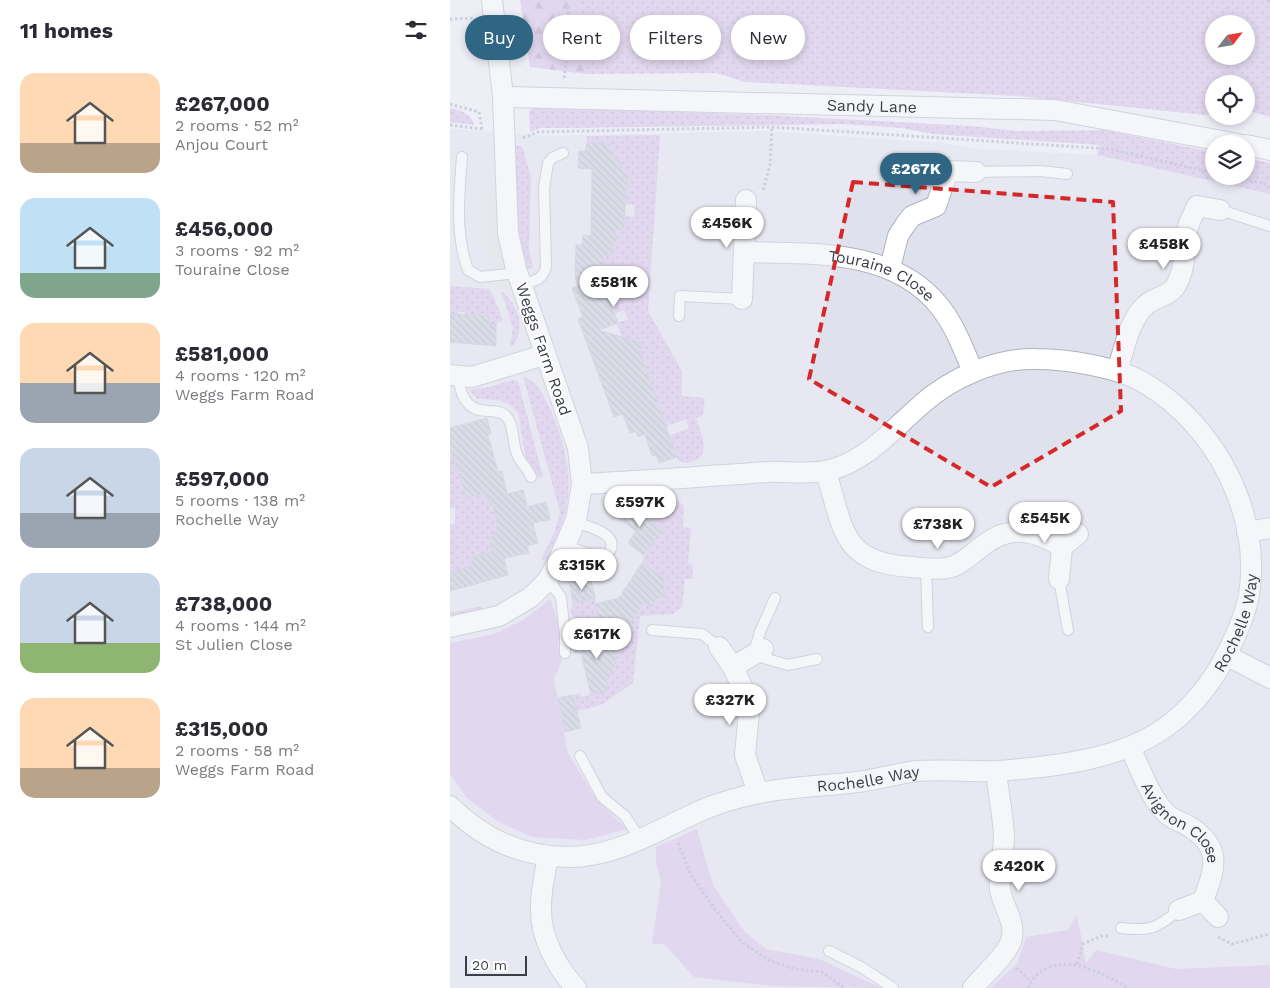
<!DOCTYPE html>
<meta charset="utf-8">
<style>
body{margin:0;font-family:"Work Sans",sans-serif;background:#f2f2f3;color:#2b2b33;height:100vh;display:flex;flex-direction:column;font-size:19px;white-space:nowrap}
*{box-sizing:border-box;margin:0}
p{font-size:16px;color:#7c7c81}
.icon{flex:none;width:28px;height:28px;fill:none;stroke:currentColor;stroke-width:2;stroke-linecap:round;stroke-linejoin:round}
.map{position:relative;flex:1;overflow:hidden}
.panel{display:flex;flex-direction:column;background:#fff;width:450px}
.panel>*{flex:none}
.top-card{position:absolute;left:15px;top:15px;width:475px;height:45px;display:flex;gap:10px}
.needle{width:32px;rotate:59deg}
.tools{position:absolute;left:755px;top:15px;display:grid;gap:10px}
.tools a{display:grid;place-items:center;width:50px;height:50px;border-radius:50%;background:#fff;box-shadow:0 2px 8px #0003;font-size:25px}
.scale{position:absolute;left:15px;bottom:12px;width:62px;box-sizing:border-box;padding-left:5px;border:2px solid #3b3e49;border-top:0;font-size:14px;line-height:18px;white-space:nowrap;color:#3b3e49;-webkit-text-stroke:4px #fff;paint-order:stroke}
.price{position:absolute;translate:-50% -42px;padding:0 11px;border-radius:18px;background:#fff;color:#222;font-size:16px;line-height:32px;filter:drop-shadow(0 1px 2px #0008)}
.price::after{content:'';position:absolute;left:50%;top:30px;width:15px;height:11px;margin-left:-8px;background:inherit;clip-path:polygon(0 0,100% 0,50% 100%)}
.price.on{background:#2f6683;color:#fff}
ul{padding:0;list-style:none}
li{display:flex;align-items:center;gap:15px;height:125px;padding:0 20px}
li span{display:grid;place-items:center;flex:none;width:140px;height:100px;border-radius:15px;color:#555}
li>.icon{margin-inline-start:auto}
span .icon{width:60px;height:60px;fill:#fffc;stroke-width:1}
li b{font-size:21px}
h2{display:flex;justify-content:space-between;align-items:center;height:60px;padding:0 20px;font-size:21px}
.tag{padding:0 18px;border-radius:22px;background:#fff;box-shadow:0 2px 8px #0003;font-size:18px;line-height:45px}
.tag.on{background:#2f6683;color:#fff}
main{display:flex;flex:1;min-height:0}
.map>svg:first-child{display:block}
.residential{fill:#dfe1ec}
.grass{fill:url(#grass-dots);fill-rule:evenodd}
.forest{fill:url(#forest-firs)}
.park{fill:#d3bae4}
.parking{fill:#e0e1e4}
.building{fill:url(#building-back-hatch);stroke:#b7bdcf}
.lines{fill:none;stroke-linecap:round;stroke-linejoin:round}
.service-casing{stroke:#b0b3bf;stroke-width:12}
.minor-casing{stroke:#b0b3bf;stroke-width:22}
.path{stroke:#a2a8c0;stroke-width:3;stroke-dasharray:2.5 2.5;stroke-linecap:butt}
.service{stroke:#fff;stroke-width:10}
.minor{stroke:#fff;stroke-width:20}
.marked{fill:none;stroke:#d62828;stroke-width:4;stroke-dasharray:10 6;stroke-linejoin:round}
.labels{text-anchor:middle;stroke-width:4;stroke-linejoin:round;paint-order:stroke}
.street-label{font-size:16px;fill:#3b3e49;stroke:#fff}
</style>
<main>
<section class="panel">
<h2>11 homes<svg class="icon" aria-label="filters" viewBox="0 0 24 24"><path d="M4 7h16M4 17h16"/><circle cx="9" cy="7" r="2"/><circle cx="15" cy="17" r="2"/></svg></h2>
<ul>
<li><span style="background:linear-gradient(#ffd9b3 70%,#b9a48a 0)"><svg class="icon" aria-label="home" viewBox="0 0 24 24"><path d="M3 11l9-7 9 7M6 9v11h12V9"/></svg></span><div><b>£267,000</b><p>2 rooms · 52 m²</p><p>Anjou Court</p></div></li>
<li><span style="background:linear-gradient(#bfe0f5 75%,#7fa58c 0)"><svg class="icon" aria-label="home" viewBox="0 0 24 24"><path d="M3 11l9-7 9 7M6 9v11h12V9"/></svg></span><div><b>£456,000</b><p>3 rooms · 92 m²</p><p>Touraine Close</p></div></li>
<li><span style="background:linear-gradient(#ffd9b3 60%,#9aa5b1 0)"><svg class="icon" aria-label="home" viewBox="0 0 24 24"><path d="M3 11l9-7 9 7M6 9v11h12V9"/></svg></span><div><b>£581,000</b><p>4 rooms · 120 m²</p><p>Weggs Farm Road</p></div></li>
<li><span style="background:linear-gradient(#c9d6e8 65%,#9aa5b1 0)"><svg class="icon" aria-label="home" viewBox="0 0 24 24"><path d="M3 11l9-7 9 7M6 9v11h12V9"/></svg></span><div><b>£597,000</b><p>5 rooms · 138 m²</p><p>Rochelle Way</p></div></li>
<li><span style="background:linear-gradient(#c9d6e8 70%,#8fb573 0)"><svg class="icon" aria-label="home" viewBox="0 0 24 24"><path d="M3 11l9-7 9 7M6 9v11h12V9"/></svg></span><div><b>£738,000</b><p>4 rooms · 144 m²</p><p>St Julien Close</p></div></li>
<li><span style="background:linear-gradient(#ffd9b3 70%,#b9a48a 0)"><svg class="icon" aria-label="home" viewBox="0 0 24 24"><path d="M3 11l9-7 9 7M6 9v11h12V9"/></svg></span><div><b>£315,000</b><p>2 rooms · 58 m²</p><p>Weggs Farm Road</p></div></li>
</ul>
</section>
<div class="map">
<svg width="820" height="988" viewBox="0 0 820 988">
<defs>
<pattern id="grass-dots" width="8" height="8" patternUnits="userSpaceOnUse" patternTransform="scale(1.25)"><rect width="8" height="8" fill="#d3bae4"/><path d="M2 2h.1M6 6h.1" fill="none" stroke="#ac99bb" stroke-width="1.8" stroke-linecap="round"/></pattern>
<pattern id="forest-firs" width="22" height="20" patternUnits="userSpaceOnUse" patternTransform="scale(1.25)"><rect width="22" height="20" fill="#d3bae4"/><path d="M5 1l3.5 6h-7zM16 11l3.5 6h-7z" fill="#ac99bb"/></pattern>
<pattern id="building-back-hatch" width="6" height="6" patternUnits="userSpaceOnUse" patternTransform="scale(1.25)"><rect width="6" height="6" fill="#c3c7d5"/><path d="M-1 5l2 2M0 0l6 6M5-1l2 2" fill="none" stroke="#a0a3af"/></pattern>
</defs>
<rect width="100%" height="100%" fill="#edeef5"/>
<path class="residential" d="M0,129L99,136L315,131L491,143L528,149L647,155L820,194V988H0Z"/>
<g class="grass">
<path d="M128,0H820V117L796,110V84H764V112L756,115L568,96L295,82L266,73L136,74ZM764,24H796V56H764Z"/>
<path d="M84,107L315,115L521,126L567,131L653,130L764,152V176H796V158L820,163V194L647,155L649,145L483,134L451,128L395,124L110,128H90L80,132L79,111Z"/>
<path d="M0,108C12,111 20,113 24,125L0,122Z"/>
<path d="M210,135L198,311L232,371V396L255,398L253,415L246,418C250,431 262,454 244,461C238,464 233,463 228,460L219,436L239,428L236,419L211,428L208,421L214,419L189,350L192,347L175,345L167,323L178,319L174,310L158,316L145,262H153V255H161L162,245L166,242L163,229L174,216L184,217L185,205L160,203L161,193L177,194L178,174L166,173L171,167L167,160L159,159L160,144L137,142V136Z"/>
<path d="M65,146H72L81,176L79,248L83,268L78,269C65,229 65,188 65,146Z"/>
<path d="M0,286L40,289L53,320L46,324H39V317L14,322L15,312H8L7,342L1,343Z"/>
<path d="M51,291C68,304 77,327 62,347L60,344L63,328Z"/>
<path d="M73,376C89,383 94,396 101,411C124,465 127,509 94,561L91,559L105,531L110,512Z"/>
<path d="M62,380L68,381L93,477L89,478L75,455L68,412L60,405L49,400L28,399L19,390L40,387Z"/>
<path d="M0,443L17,497L41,492V508L58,531L43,535L40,538L44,547L52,545L57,558L0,572V524H5V509L0,508Z"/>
<path d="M227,500L234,506L233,527L241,528L238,563L243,564L242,579H235L232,607L223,614L190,616L183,683L151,705L127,711L123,695L130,693L131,697L158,690L154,671L163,670L165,666V646L155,645V637L183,630L180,620L194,602L201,607L207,598H212L215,593L209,586L215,579L193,564C192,550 204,539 212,528L177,501Z"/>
<path d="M145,598L151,625L141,627L128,624L120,612L123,603Z"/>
<path d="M32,606L31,611L0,617V613Z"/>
</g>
<path class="forest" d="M70,0H128L136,74L80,67Z"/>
<g class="park">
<path d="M100,599L110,626L108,647L112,660L104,679L118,753L147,800L177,829L136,840L82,837L47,821L16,797L0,774V643L45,634L75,619Z"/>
<path d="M247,829L263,885L294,931L316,949L369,959L431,988L321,986L244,977L214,944H202L211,882L206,862V847Z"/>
<path d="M627,915L636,963L646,950L726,969L820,965V988H540L567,964L576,937L618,930Z"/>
</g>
<path class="parking" d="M42,165L44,210L48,246L65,304L46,283L35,241L36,178L38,169Z"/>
<g class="building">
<path d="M137,142L160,144V153L171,163V173L178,174L173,229H165L166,242L162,245L161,255H153L152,280L168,323L148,330L195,344L189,350L227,457L209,463L206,455L202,456L195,434L188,437L186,431L180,433L173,414L164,417L128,319L133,317L122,288L128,286L125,276L126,245H132L133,235L141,236L142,169L128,168L129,151L135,152Z"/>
<path d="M0,314L39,316V324H46V346L0,342Z"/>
<path d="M37,418L41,434L38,435L48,472L52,471L57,494L73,490L77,507L96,502L100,520L83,523L88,543L77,546L79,553L54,558L58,575L0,591V572L25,565L23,557L42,552L40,538L49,528L44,510L35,493L17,498L0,447V428Z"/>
<path d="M177,501L213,529L193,555L178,543L186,531L166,516Z"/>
<path d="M192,563L215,579L212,582L216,597L207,598L201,607L194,602L181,622L183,629L154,637L145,604L169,598Z"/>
<path d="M141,579L145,598L123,603L119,582Z"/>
<path d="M125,635L165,638V665L156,681L158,690L141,695L131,653L124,652Z"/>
<path d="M123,695L131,728L115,732L108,698Z"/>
</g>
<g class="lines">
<g class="service-casing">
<g id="service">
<path d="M12,157C9,195 5,234 18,270L30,277L68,273"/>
<path d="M526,172L591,171L617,174"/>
<path d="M770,210L820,226"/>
<path d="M71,285C83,281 93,280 96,267L94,188L98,163L102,158L113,153"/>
<path d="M229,316L230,296L292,299"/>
<path d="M10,376C8,388 13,403 26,409C36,413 47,408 56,416C65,426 62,443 67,454C70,463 79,469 81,477"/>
<path d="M116,546L148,557L157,555C174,535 140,527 125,522"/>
<path d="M476,568L478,627"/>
<path d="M609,579L618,630"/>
<path d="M98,580L111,597L115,634V653"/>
<path d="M325,598L310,632L303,655L338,665L367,659"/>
<path d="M202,630L252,634L269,647"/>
<path d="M130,756L152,797L175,816L190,839"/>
<path d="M671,928C701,931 706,929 729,910"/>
<path d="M379,951L411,967L443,988"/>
</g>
</g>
<g class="minor-casing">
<g id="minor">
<path id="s1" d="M53,97L605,110L788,144"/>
<path d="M796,145L820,150"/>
<path id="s2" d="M294,252C361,254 444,248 490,307C505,326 514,350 523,372"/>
<path d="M440,268L448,236L455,225L462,216L486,206L498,171L526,172"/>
<path d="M292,299L296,200"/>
<path d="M667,371C674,351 679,319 696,305C704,297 718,297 725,287C737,268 733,248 738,227C740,220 744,213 747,206L770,210"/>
<path d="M0,375L22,377L94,355"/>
<path d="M376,472C394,530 391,563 462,567C475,568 492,571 504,566C516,561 525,551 535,544C561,524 587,531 612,547"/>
<path d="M797,532L820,528"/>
<path d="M609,579L612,547L628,534"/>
<path d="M0,627L49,616L81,597L98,580L111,555L126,520L132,484L128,448L66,269L58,233L53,97L42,0"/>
<path d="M269,647L283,667L293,689L299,711L295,755L308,793"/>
<path d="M776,655L820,678"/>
<path d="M283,667L313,649"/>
<path id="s3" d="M680,747C689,766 701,800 717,814C723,820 733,822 740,827C774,849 764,870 753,901L729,910"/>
<path id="s4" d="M0,806C32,838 72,857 118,857C167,857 207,830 250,811C268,803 290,797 309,793C344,786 380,786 415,781C432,778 450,773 467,771C493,769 520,772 547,771C601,767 671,760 716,727C738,711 755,691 769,668C782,645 794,621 799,595C812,514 765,425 696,384C669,367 617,359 585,359C546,358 501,378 472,404C444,428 417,461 380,470C361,475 338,471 318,472C256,476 194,481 132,484"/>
<path d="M98,857C95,874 90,893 91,911C91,938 107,968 126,988"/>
<path d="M753,901L768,917"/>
<path d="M523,988C533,975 560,953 562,937C565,920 552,905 550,889C548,871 554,854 554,836C553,814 548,792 546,771"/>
</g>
</g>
<g class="path">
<path d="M818,0L820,3"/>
<path d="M0,19L24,18"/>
<path d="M114,78L121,22L115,0"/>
<path d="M0,104L29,112"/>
<path d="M29,112L32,129"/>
<path d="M0,125L32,129"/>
<path d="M73,138L88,132L322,127L660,149L764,173"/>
<path d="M780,176L820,185"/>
<path d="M313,190L320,165L322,127"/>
<path d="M228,843L241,875L266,911L293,943L318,960L345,969L372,972L394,988"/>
<path d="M768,937L782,944L820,934"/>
<path d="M627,964L633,944L651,936H660"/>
<path d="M566,968L581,982"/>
<path d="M578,988C599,946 648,969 677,988"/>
</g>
<use href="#service" class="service"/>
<use href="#minor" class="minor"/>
</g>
<path d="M0 0H820V988H0ZM403,182L663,202L671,411L541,487L359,379Z" fill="#edeef5" fill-opacity=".55" fill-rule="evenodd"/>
<path class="marked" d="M403,182L663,202L671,411L541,487L359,379Z"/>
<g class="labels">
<g class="street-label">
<text dy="6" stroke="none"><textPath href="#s1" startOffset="369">Sandy Lane</textPath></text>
<text dy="6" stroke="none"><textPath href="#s2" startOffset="142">Touraine Close</textPath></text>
<text transform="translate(94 349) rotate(71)" y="6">Weggs Farm Road</text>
<text dy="6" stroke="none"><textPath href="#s4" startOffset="880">Rochelle Way</textPath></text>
<text dy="6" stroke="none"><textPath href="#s4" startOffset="445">Rochelle Way</textPath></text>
<text dy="6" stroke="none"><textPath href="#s3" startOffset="94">Avignon Close</textPath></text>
</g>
</g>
</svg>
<div class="tools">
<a><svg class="needle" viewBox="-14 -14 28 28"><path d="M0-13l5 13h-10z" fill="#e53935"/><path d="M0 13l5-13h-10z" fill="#7c7c81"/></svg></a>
<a><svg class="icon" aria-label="locate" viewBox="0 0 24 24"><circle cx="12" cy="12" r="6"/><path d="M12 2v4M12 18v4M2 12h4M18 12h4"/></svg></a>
<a><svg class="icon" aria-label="layers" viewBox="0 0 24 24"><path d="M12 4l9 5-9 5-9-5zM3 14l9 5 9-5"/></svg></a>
</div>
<div class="scale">20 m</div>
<b class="price on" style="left:466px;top:195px">£267K</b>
<b class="price" style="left:277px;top:249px">£456K</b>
<b class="price" style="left:714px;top:270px">£458K</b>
<b class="price" style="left:164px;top:308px">£581K</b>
<b class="price" style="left:190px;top:528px">£597K</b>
<b class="price" style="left:595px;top:544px">£545K</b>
<b class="price" style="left:488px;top:550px">£738K</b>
<b class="price" style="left:132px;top:591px">£315K</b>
<b class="price" style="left:147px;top:660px">£617K</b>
<b class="price" style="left:280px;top:726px">£327K</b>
<b class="price" style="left:569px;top:892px">£420K</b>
<div class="top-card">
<a class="tag on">Buy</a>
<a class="tag">Rent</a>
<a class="tag">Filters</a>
<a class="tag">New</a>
</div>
</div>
</main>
